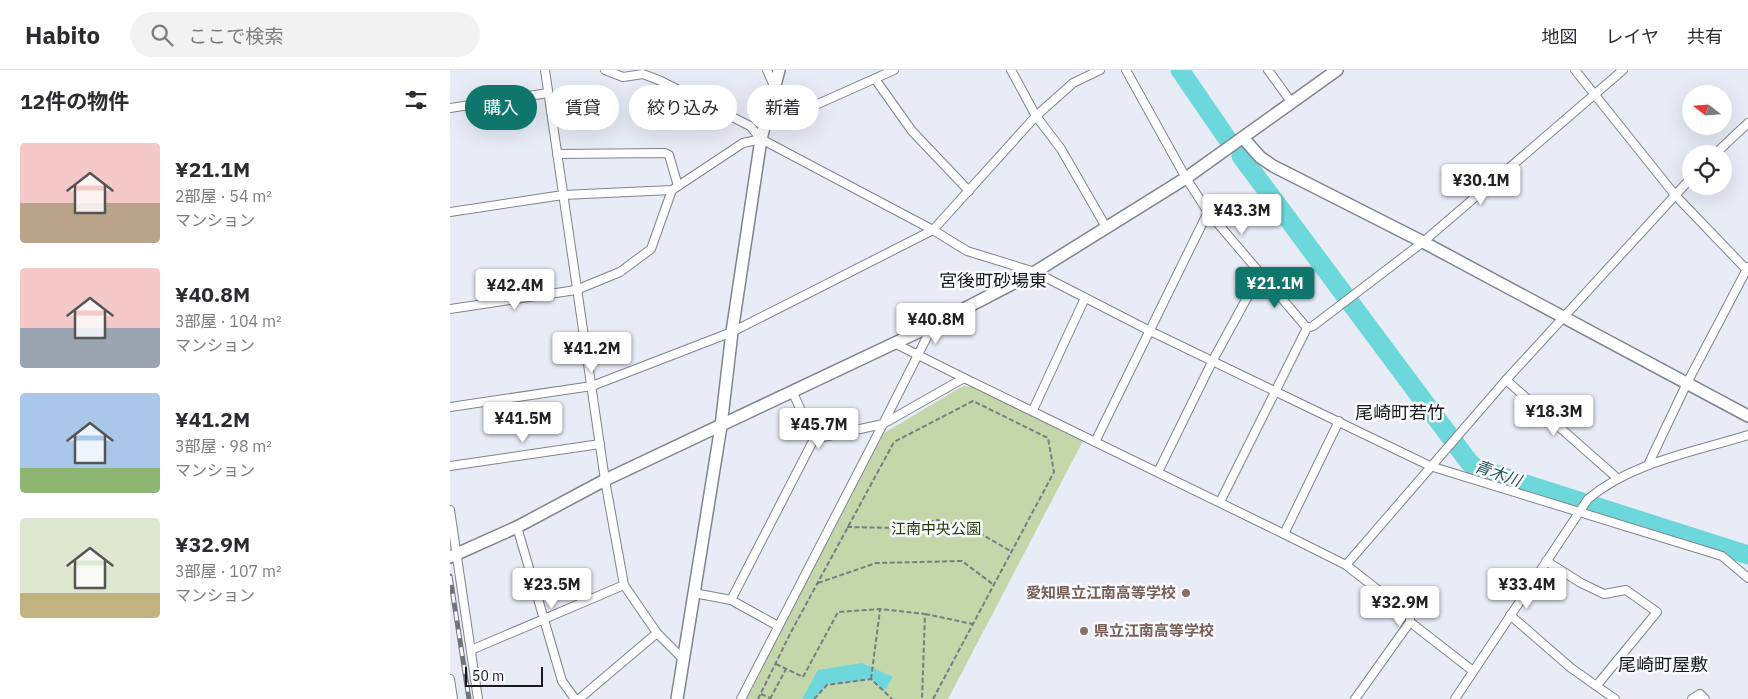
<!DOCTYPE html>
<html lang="ja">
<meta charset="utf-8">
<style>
body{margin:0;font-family:"IBM Plex Sans","Noto Sans JP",sans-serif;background:#f2f2f3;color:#2b2b33;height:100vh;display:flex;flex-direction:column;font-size:19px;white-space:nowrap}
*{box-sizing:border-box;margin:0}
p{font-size:16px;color:#7c7c81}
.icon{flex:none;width:28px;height:28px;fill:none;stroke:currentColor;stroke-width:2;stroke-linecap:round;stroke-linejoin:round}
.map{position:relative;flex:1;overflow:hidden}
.sheet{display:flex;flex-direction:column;background:#fff;width:450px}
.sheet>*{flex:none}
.guide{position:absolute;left:15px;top:15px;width:475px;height:45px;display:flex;gap:10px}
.needle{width:32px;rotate:287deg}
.fabs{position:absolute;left:1232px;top:15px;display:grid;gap:10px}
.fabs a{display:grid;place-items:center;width:50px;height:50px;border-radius:50%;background:#fff;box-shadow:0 5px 20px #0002;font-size:25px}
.scale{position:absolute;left:15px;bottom:12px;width:78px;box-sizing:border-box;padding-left:5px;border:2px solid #181a1d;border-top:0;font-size:14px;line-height:18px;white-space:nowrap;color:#181a1d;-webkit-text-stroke:4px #f8fafe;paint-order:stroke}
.price{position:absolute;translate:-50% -42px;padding:0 11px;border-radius:5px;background:#fff;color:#222;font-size:16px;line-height:32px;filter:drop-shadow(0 1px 2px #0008)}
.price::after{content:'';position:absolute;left:50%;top:30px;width:15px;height:11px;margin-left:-8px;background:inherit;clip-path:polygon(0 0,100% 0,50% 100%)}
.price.on{background:#0f766e;color:#fff}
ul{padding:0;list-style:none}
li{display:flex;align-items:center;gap:15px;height:125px;padding:0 20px}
li span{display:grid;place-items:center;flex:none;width:140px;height:100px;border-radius:5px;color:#555}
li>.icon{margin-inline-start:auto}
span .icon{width:60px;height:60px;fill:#fffc;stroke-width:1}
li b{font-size:21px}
h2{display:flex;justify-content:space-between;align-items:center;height:60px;padding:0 20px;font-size:21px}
.chip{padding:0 18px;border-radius:22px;background:#fff;box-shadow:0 5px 20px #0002;font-size:18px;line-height:45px}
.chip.on{background:#0f766e;color:#fff}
header{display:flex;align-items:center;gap:30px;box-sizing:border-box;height:70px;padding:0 25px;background:#fff;border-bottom:1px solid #e1e1e2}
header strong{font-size:24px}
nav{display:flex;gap:28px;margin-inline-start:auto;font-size:18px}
.search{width:350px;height:45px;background:#f2f2f3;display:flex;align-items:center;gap:12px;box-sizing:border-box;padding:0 18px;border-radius:28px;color:#7c7c81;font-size:19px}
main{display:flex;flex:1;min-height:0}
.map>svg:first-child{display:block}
.green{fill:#c4d7ab}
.water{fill:#6dd8db}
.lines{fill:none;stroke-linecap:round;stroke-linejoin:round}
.river{stroke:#6dd8db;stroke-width:19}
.street-casing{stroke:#80848d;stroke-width:10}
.secondary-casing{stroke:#80848d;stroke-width:14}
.path{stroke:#797c83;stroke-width:2;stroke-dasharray:5 2.5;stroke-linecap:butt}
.street{stroke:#fff;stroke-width:8}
.secondary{stroke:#fff;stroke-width:11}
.rail-casing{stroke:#71747a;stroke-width:5}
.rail{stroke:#f8fafe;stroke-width:3;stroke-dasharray:9;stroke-linecap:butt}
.education-dot{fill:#8d6e63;stroke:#f8fafe;stroke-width:2}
.labels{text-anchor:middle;stroke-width:5;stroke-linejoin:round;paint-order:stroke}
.park-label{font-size:15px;fill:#283905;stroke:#f8fafe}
.education-label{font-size:15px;font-weight:bold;fill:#785e54;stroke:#f8fafe;text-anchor:end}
.water-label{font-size:16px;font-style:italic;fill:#265557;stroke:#f8fafe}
.quarter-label{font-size:18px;fill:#181a1d;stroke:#f8fafe}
</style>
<header>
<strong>Habito</strong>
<div class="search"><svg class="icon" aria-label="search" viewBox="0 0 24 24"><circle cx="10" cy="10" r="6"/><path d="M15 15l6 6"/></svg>ここで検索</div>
<nav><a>地図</a><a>レイヤ</a><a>共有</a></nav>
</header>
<main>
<section class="sheet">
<h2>12件の物件<svg class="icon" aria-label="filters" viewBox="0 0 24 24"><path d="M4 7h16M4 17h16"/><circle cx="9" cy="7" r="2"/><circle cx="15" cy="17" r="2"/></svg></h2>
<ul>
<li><span style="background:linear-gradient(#f6c9c9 60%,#b9a48a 0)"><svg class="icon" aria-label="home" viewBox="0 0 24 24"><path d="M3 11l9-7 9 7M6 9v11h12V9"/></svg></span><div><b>¥21.1M</b><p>2部屋 · 54 m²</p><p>マンション</p></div></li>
<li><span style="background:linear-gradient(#f6c9c9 60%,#9aa5b1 0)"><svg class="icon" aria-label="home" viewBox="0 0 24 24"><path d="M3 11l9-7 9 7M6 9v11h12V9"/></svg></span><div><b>¥40.8M</b><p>3部屋 · 104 m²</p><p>マンション</p></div></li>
<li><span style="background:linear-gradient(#a9c7e8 75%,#8fb573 0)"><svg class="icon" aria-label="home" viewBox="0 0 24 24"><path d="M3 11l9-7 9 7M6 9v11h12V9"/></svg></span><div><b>¥41.2M</b><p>3部屋 · 98 m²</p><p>マンション</p></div></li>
<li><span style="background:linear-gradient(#dfe7d0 75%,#c2b280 0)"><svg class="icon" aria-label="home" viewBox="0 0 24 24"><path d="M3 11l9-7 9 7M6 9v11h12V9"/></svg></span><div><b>¥32.9M</b><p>3部屋 · 107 m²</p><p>マンション</p></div></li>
</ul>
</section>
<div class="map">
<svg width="1298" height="629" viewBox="0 0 1298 629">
<rect width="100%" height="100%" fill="#e8ecf7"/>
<path class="green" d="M513,316L523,317L633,371L498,629H295L434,363Z"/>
<path class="water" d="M412,593L443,607L434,621L421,609L377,615L364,629H352L368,600Z"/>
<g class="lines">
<g class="river">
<path d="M730,0L778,70"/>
<path d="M791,86L1019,392L1026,398L1298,485"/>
</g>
<g class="street-casing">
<g id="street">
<path d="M95,0L155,410L174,515L207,563L234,590"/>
<path d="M155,0L173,7L193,4L211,11L300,56L311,69L483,160L517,181L585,202L700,261L980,396L1272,486L1298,508"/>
<path d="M317,0L324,16"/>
<path d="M561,0L586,46L611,79L656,157"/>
<path d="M676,0L736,108L758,142L857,258"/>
<path d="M818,0L842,33"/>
<path d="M1125,0L1225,125L1296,199"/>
<path d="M425,9L462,61L519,121"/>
<path d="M0,38L98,23"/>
<path d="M314,53L332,50L444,0"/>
<path d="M107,84L215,83L219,85L228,116"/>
<path d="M1265,84L1298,53"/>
<path d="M0,142L113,125L222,120L293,73L311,69"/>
<path d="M0,239L126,220L170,202L201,179L222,120"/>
<path d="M444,273L514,308"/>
<path d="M1056,310L1167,408"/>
<path d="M343,323L364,369L433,354L483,255"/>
<path d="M0,337L142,316L282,262L483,160L586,46L623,13L650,0"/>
<path d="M583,340L635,228"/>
<path d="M645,372L758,142"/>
<path d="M1198,395L1237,313L1298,197"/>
<path d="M0,396L150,374"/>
<path d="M708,402L763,290L810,204"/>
<path d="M770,432L857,258L863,256L973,172L1173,0"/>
<path d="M0,440L28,629"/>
<path d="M67,457L112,611L125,629"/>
<path d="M834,464L896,495L960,545V552L1023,601"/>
<path d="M1096,491L1131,513L1154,524L1176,520L1207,542L1147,615"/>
<path d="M896,495L1056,310L1241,108"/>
<path d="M244,523L281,530L328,556"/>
<path d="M281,530L364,369"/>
<path d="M1060,545L1121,598L1165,629"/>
<path d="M21,580L174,515"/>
<path d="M0,609L3,629"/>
<path d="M129,629L207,563"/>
<path d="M291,629L433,354L514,308L834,464L889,351"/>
<path d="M905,629L960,552"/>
<path d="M1005,629L1138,429C1182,392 1244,382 1298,365"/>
<path d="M1242,629L1250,624L1255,629"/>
</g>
</g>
<g class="secondary-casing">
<g id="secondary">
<path d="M794,69L810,87L823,96L973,172L1298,346"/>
<path d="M0,487L67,457L155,410L483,255L585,202L736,108L887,0"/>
<path d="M227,629L271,356L282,262L311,69L329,0"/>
</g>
</g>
<g class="path">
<path d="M397,457L449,458L487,450L528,462L562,482"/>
<path d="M368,513L426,493L512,491L544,515"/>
<path d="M475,544L523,554"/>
<path d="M326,594L353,607L388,542L430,539L475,544L472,629"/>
<path d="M421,609L430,540"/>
<path d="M311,624L320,628"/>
<path d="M308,629L341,562L444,372L523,331L598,368L604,402L483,629"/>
<path d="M320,629L336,599"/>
<path d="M364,629L377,615L421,609L442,629"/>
</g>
<use href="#street" class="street"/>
<use href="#secondary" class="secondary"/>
<g class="rail-casing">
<path id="rail" d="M0,506L19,629"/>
</g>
<use href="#rail" class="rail"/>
</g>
<g class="education-dot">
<circle cx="736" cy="523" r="5"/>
<circle cx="634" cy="561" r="5"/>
</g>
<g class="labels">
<g class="park-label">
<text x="486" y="464">江南中央公園</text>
</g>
<g class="education-label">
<text x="726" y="528">愛知県立江南高等学校</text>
<text x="644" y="566" text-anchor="start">県立江南高等学校</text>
</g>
<g class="water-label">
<text transform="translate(1048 403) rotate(20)" y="6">青木川</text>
</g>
<g class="quarter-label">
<text x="543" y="217">宮後町砂場東</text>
<text x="950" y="349">尾崎町若竹</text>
<text x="1213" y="601">尾崎町屋敷</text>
</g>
</g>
</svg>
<div class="fabs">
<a><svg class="needle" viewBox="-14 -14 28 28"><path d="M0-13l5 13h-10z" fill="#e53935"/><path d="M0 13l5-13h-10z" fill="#7c7c81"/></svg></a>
<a><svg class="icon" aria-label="locate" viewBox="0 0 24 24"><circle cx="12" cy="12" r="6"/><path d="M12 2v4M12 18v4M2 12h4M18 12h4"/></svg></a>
</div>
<div class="scale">50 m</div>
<b class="price" style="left:1031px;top:136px">¥30.1M</b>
<b class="price" style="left:792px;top:166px">¥43.3M</b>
<b class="price on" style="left:825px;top:239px">¥21.1M</b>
<b class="price" style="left:65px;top:241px">¥42.4M</b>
<b class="price" style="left:486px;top:275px">¥40.8M</b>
<b class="price" style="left:142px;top:304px">¥41.2M</b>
<b class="price" style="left:1104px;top:367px">¥18.3M</b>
<b class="price" style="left:73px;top:374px">¥41.5M</b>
<b class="price" style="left:369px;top:380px">¥45.7M</b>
<b class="price" style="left:102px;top:540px">¥23.5M</b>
<b class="price" style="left:1077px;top:540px">¥33.4M</b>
<b class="price" style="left:950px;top:558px">¥32.9M</b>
<div class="guide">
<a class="chip on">購入</a>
<a class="chip">賃貸</a>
<a class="chip">絞り込み</a>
<a class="chip">新着</a>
</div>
</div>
</main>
